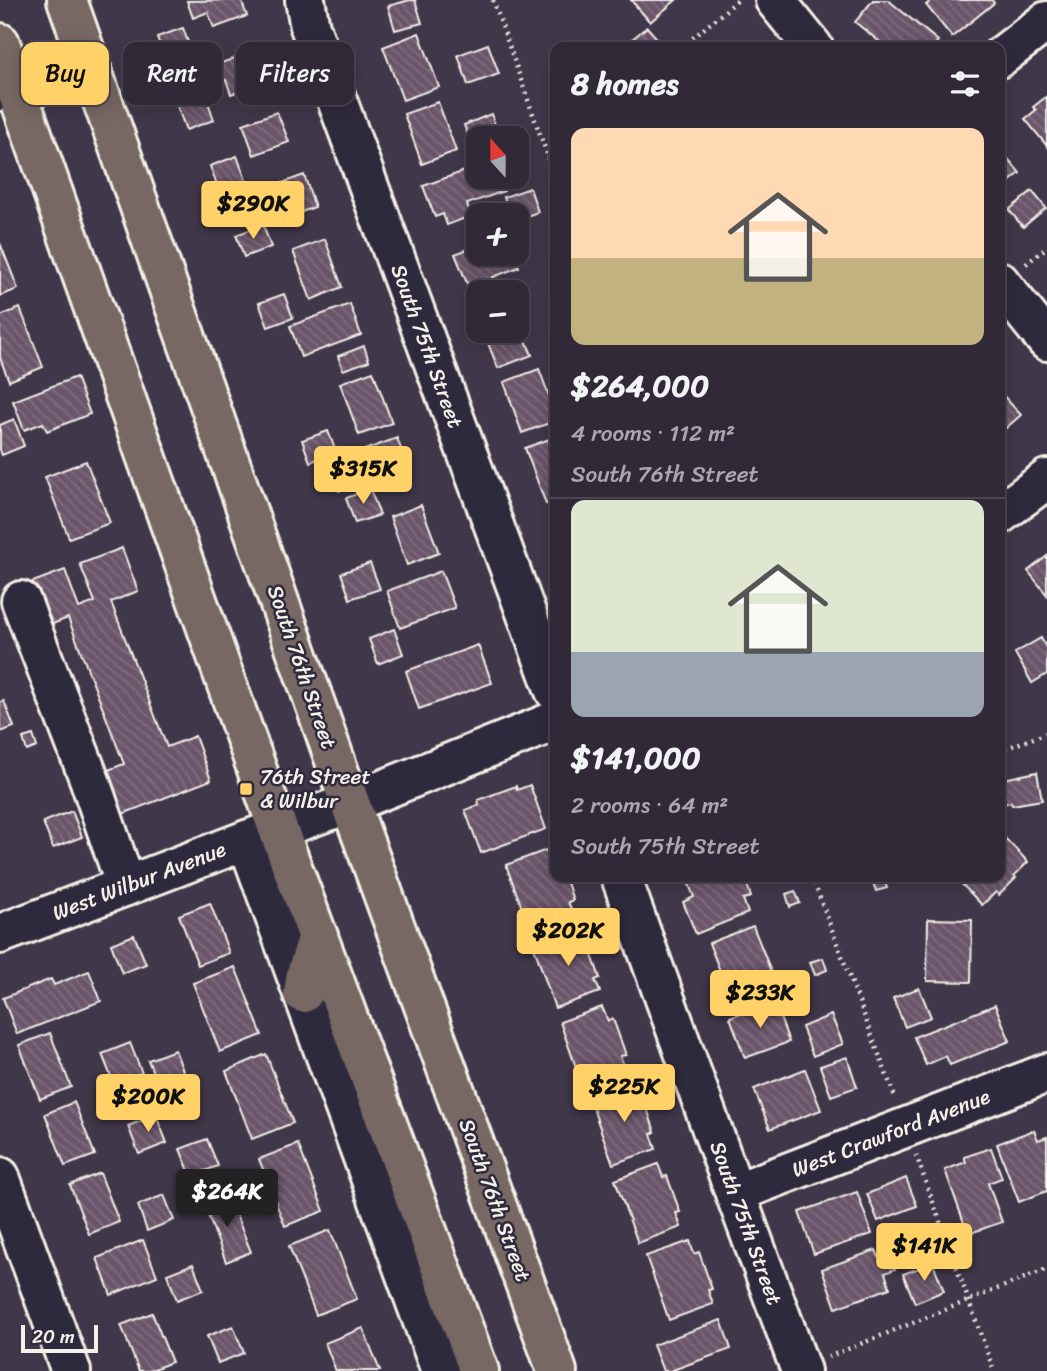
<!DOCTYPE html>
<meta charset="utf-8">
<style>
body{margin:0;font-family:Sriracha,sans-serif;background:#393140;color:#f1f3f6;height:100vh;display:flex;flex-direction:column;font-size:26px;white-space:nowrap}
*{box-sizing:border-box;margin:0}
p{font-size:23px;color:#a8a6ae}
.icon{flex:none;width:38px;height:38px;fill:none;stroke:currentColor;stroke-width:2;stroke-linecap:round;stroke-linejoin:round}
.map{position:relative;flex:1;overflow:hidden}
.side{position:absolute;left:550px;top:42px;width:455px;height:840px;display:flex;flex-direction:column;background:#312938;border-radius:14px;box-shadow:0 4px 18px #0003,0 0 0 2px #4c4553}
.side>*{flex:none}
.banner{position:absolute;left:21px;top:42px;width:424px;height:63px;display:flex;gap:14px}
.needle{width:46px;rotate:339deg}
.tools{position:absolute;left:466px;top:126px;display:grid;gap:14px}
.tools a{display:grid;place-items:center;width:63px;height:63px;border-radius:14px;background:#312938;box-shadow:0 4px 18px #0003,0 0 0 2px #4c4553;font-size:35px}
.scale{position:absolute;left:21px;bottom:18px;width:77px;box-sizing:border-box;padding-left:7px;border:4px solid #f4f1e8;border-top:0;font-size:19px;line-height:24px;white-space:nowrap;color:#f4f1e8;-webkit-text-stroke:5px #2f2a3d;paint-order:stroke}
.price{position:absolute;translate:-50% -60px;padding:0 16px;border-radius:7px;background:#ffd166;color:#111;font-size:23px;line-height:46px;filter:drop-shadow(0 2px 4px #0008)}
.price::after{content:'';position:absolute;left:50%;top:42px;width:21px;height:16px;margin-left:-10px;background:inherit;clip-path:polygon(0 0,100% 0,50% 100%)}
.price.active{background:#222;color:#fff}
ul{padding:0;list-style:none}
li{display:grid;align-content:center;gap:14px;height:371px;padding:0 21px}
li+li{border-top:2px solid #4c4553}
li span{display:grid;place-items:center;height:217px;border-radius:14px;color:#555}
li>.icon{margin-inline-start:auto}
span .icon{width:126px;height:126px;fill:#fffc;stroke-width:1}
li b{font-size:30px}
h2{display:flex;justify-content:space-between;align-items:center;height:84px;padding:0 21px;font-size:30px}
.pill{padding:0 24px;border-radius:14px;background:#312938;box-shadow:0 4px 18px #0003,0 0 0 2px #4c4553;font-size:24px;line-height:63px}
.pill.active{background:#ffd166;color:#111}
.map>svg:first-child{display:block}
.building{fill:url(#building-back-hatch);stroke:#f4f1e8;stroke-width:2}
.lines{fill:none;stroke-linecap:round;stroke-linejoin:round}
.minor-casing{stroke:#f4f1e8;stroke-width:44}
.major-casing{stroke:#f4f1e8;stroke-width:44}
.path{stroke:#f4f1e8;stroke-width:4.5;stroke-dasharray:2 5;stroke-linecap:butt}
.minor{stroke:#2f2a3d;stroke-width:38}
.major{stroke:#776864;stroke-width:38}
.poi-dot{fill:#ffd166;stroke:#2f2a3d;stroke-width:2.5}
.labels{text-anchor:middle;stroke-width:5;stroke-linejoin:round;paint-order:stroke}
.street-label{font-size:21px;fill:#f4f1e8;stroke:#2f2a3d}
.poi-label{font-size:21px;fill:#f4f1e8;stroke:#2f2a3d;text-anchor:start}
</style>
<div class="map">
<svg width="1047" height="1371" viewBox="0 0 1047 1371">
<defs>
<pattern id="building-back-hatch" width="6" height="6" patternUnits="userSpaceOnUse" patternTransform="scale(1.75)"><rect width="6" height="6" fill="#6a546a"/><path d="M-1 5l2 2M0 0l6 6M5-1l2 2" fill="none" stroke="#806d7f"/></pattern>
</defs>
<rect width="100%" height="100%" fill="#41374a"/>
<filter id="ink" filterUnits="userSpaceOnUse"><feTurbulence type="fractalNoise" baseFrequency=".0143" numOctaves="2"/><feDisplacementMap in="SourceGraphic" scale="14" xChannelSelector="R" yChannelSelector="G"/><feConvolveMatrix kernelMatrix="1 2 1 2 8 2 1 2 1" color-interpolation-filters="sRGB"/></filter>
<g filter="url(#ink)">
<g class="building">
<path d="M241,0L247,16L214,28L208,12L193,18L187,1Z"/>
<path d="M410,0H415L422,23L395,30L388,6Z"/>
<path d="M631,0H676L650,22Z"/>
<path d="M873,0H888L938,41L933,47H886L855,22Z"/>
<path d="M932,0H992L994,3L952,37L926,5Z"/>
<path d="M647,27L662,44L658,47H629L626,44Z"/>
<path d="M183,28L193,56L168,66L157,37Z"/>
<path d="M419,33L439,87L403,100L383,47Z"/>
<path d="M488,44L499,74L468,85L458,55Z"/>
<path d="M254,51L265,82L231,94L226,80L211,85L205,69Z"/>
<path d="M205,93L214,120L186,130L176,103Z"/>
<path d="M1047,96V146L1025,119L1036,110L1033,107Z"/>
<path d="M438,102L456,151L422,164L404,114Z"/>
<path d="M277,112L289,142L254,155L243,124Z"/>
<path d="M491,114L500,138H478L477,158L464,125Z"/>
<path d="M999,148L1020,173L999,190Z"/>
<path d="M237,156L248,186L221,195L210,166Z"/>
<path d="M473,168L477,178L500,177L504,191L467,204L471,216L447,225L443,214L435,217L423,186Z"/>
<path d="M304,175L315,207L283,219L276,202L261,207L255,193Z"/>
<path d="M530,188L538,212L516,220V215H510L504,197Z"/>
<path d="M1032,191L1046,208L1023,227L1009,210Z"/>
<path d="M263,225L271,247L244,257L236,235Z"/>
<path d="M325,239L342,287L311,300L293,251Z"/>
<path d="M0,243L18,289L0,296Z"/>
<path d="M478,245V254H513L519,267L493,277L499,292H478V304L476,305L455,254Z"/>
<path d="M284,294L293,318L268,327L259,303Z"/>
<path d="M350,304L361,335L301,357L290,326Z"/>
<path d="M20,308L43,367L9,381L0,358V316Z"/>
<path d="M516,316L532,355L498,368L483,331H516Z"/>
<path d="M364,346L369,361L343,370L338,356Z"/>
<path d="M539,369L555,412V421L522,433L504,382Z"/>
<path d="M373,371L392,423L359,435L340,383Z"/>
<path d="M76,377L90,414L47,431L43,423L24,430L13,401Z"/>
<path d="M999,391L1021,415L999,434Z"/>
<path d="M14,419L24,446L2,455L0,450V425Z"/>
<path d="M328,431L336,452L310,462L302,440Z"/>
<path d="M555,437V501L546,504L525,448Z"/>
<path d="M397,438L410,473L361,491L358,483L339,491L330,467L339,464L342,472L348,470L345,461L349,459L348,456Z"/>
<path d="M86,461L110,523L69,538L45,477Z"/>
<path d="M370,489L380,515L355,523L346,498Z"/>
<path d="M421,505L439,553L407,565L390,517Z"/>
<path d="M122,548L138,591L111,602L167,747L195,736L211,780L112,818L95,775L124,764L68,618L39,629L22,586L65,570L79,608L95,602L80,564Z"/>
<path d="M1047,556V595L1028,571Z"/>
<path d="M370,563L380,589L350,599L341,573Z"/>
<path d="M441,571L455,608L400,628L387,591Z"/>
<path d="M394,629L403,654L378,664L369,639Z"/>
<path d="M1041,638L1047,649V674L1032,683L1015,653Z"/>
<path d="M478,645L492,683L419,709L406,671Z"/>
<path d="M4,701L14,727L0,732V702Z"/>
<path d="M33,735L37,747L27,751L23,738Z"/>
<path d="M1037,772L1042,800L1012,805L1011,802L999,805V780Z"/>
<path d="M530,785L546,829L481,853L465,810L479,805L478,800L516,786L517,790Z"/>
<path d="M72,811L82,837L53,848L43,822Z"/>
<path d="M999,832L1028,862L1014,876L1016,878L999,895L996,892L982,905L955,877H999Z"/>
<path d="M549,849L555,861V877H565L573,900L568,902L573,913L530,929L506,865Z"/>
<path d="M686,877H733L736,885L746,881L751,897L743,899L748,913L696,934L683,902L694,897Z"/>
<path d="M871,877H883L887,888L876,891Z"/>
<path d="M795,891L800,903L790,907L786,894Z"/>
<path d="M210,903L229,953L198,965L179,915Z"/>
<path d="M928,919L972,920L971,982L927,981Z"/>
<path d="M753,926L776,984L724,1005L712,974L720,971L709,943Z"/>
<path d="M576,928L580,940L586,938L600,978L595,980L600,992L555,1008L533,944Z"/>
<path d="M134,935L146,964L122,973L111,944Z"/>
<path d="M823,958L827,970L815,975L810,962Z"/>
<path d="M235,967L262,1035L220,1052L193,983Z"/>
<path d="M89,971L101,1001L17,1034L3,998L51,979L54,985Z"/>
<path d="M919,988L931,1017L905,1027L893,998Z"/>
<path d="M774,1001L789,1042L745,1058L730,1017Z"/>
<path d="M995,1005L1010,1041L950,1065L946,1056L926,1065L914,1037Z"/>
<path d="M602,1007L608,1021L613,1019L626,1055L620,1056L626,1071L583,1087L560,1022Z"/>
<path d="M831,1015L843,1044L813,1056L802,1027Z"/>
<path d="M50,1033L71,1087L40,1099L19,1045Z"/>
<path d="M130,1043L142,1073L114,1084L102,1054Z"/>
<path d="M175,1050L185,1076L159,1087L148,1060Z"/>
<path d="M266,1054L293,1123L252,1139L226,1071Z"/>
<path d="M847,1057L857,1087L831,1096L820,1066Z"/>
<path d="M805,1069L821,1110L770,1129L754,1089Z"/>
<path d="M633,1084L639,1098L643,1097L655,1132L651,1134L656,1149L613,1164L590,1100Z"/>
<path d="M74,1102L95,1155L65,1166L45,1114Z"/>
<path d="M156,1115L167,1143L139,1154L128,1126Z"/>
<path d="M1034,1130L1038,1140L1047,1137V1191L1019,1202L997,1144Z"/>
<path d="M207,1139L218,1166L191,1176L180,1149Z"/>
<path d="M298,1144L324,1211L285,1226L259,1159Z"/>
<path d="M991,1148L1002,1178L988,1183L1002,1222L968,1234L945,1170L966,1162L964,1157Z"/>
<path d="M658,1164L663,1177L667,1176L680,1212L676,1213L681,1227L638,1243L615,1180Z"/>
<path d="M100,1173L119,1222L89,1234L70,1185Z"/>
<path d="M906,1178L917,1206L878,1221L867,1194Z"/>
<path d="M857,1192L872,1234L814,1254L799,1212Z"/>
<path d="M164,1195L174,1220L147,1231L138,1205Z"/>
<path d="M228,1195L251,1252L226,1262L204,1205Z"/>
<path d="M330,1230L357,1299L316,1315L289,1246Z"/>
<path d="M143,1240L157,1276L111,1295L97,1258Z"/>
<path d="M690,1241L694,1254L699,1252L712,1289L708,1290L713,1304L669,1320L646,1256Z"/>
<path d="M876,1250L879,1257L889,1253L895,1269L885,1273L890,1288L836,1308L822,1269Z"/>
<path d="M933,1263L944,1291L915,1303L903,1274Z"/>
<path d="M193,1264L203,1290L177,1300L167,1274Z"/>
<path d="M152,1313L172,1362L149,1371H139L121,1325Z"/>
<path d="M721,1320L731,1349L670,1371H663L653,1345Z"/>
<path d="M233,1326L244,1353L218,1363L207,1336Z"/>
<path d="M363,1328L380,1371H336L325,1343Z"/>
</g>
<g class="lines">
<g class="minor-casing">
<g id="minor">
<path d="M305,0L310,27L555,691"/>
<path d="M775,0L813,47"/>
<path d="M999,58L1047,21"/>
<path d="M0,91L88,59"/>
<path d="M999,281L1047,341"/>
<path d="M999,515L1047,479"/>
<path d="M21,601L90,781L126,886"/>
<path d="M247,840L441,1371"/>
<path d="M621,877L735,1193L801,1371"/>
<path d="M0,934L247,840L350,803L555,721"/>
<path d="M0,1177L71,1371"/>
<path d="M735,1193L1047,1073"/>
</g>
</g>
<g class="major-casing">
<g id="major">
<path d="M67,0L350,803L557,1371"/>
<path d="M0,43L278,829L479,1371"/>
<path d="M303,993L306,974L318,936"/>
</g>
</g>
<g class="path">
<path d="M493,0L555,177"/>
<path d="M682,47L738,0"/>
<path d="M548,159L555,153"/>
<path d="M1026,264L1047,247"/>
<path d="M999,751L1047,733"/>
<path d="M812,877L895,1097"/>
<path d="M916,1155L994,1371"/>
<path d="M828,1357L1047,1269"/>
</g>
<use href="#minor" class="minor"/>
<use href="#major" class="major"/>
</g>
</g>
<rect class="poi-dot" x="239" y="782" width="14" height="14" rx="3.5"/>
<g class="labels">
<g class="street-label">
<text transform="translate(427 346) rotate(70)" y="7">South 75th Street</text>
<text transform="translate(302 667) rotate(71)" y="7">South 76th Street</text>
<text transform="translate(139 881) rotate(-21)" y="7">West Wilbur Avenue</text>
<text transform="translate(891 1133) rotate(-21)" y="7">West Crawford Avenue</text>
<text transform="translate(495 1200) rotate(70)" y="7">South 76th Street</text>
<text transform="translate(746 1223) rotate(70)" y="7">South 75th Street</text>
</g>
<g class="poi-label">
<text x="260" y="784">76th Street<tspan x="260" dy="24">&amp; Wilbur</tspan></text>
</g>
</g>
</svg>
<div class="tools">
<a><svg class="needle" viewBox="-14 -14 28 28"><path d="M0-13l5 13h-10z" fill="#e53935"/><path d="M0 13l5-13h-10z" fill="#a8a6ae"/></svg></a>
<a>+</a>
<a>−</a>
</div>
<div class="scale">20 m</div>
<b class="price" style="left:253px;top:241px">$290K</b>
<b class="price" style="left:363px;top:506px">$315K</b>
<b class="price" style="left:568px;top:968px">$202K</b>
<b class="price" style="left:760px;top:1030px">$233K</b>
<b class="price" style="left:624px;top:1124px">$225K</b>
<b class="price" style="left:148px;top:1134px">$200K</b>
<b class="price active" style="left:227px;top:1229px">$264K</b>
<b class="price" style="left:924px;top:1283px">$141K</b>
<div class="banner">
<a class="pill active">Buy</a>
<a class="pill">Rent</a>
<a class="pill">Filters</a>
</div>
<section class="side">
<h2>8 homes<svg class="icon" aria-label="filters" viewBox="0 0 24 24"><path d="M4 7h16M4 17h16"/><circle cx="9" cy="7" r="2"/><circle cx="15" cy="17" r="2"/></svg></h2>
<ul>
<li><span style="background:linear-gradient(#ffd9b3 60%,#c2b280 0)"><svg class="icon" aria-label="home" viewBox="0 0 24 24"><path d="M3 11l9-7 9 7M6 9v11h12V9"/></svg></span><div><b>$264,000</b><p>4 rooms · 112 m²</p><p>South 76th Street</p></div></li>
<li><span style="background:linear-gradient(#dfe7d0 70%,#9aa5b1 0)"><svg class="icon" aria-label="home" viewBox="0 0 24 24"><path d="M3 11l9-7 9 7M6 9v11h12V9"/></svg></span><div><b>$141,000</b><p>2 rooms · 64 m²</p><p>South 75th Street</p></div></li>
</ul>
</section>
</div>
